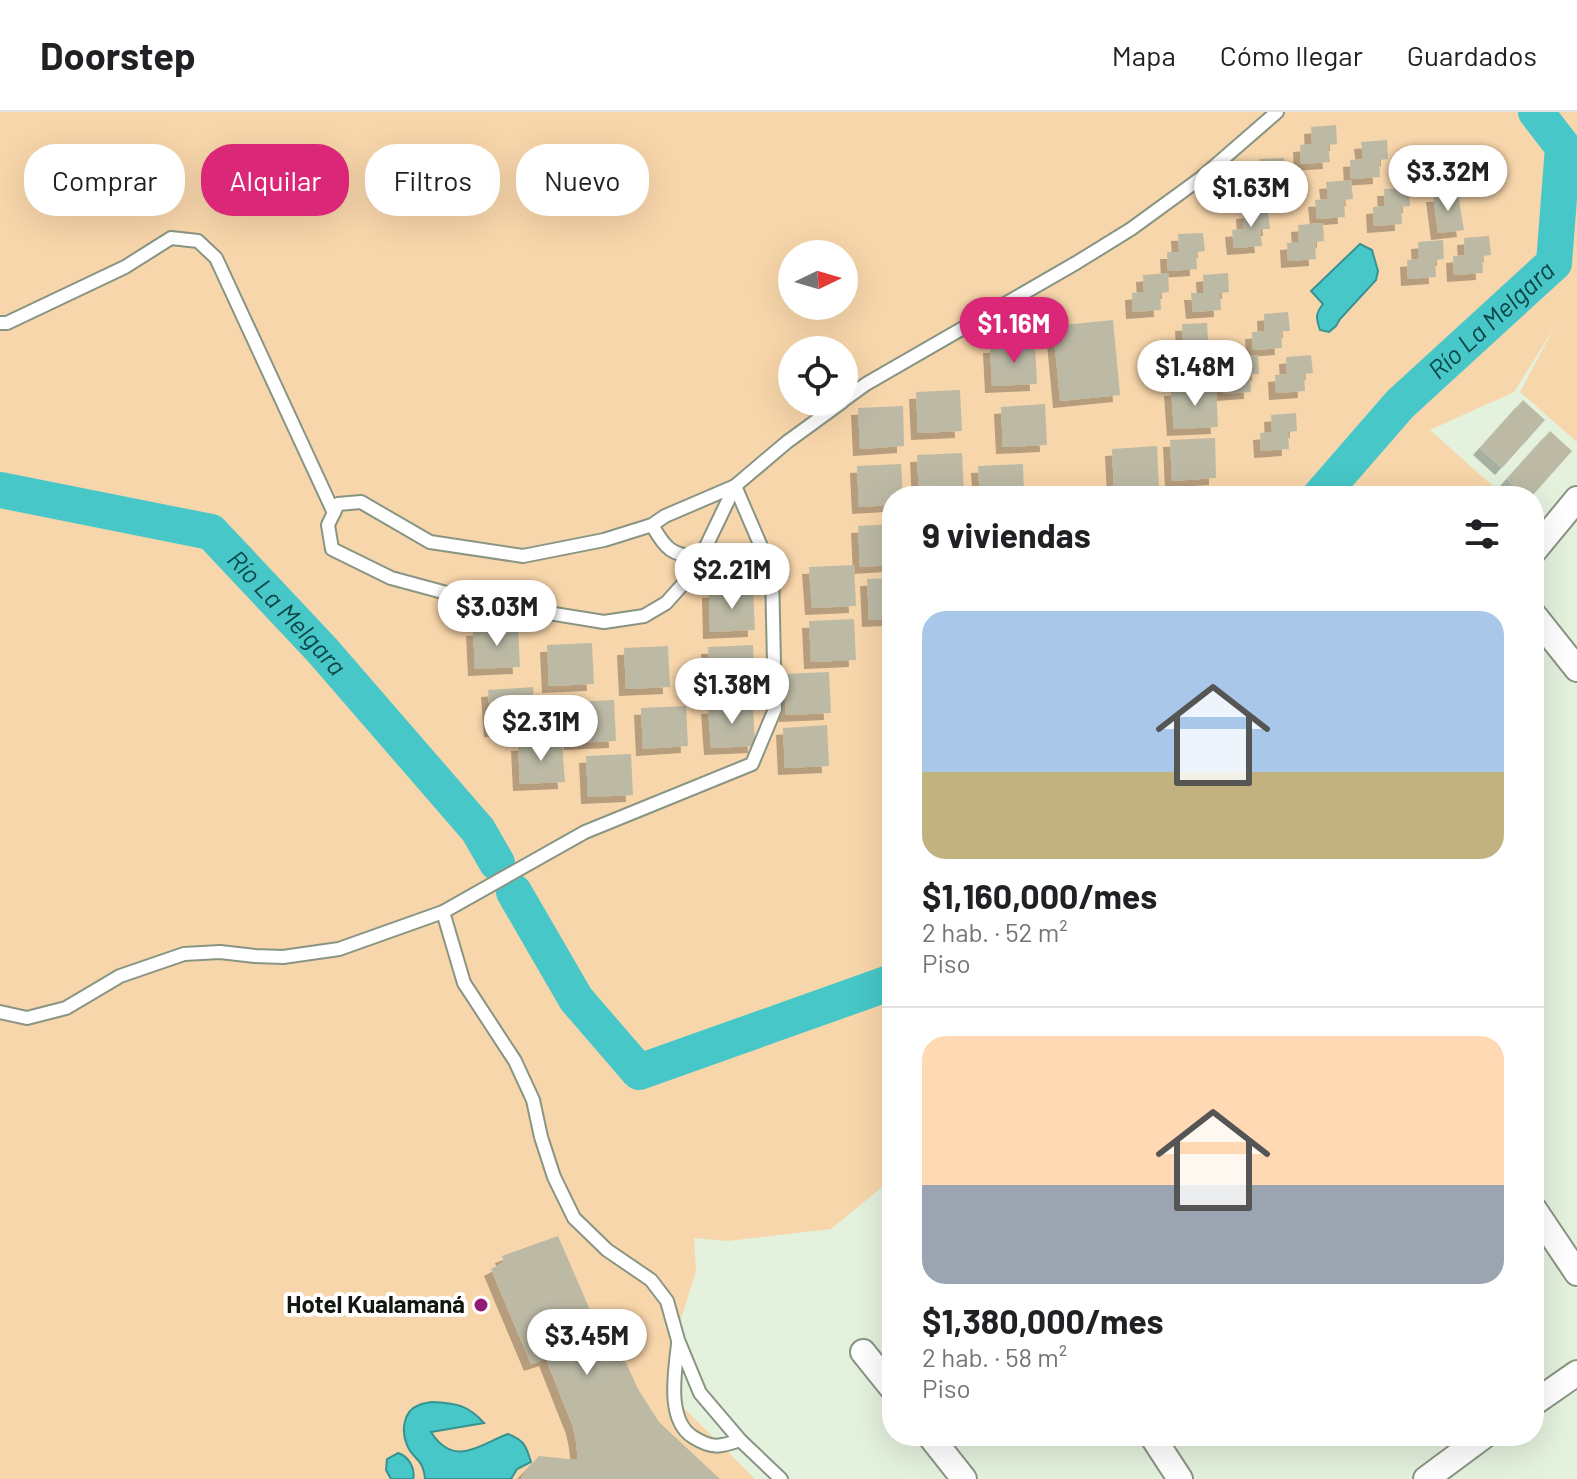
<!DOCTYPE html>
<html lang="es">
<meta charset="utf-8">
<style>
body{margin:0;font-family:Barlow,sans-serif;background:#f2f2f2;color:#202124;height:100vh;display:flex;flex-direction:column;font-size:30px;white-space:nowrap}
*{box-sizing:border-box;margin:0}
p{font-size:26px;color:#757577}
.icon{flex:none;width:44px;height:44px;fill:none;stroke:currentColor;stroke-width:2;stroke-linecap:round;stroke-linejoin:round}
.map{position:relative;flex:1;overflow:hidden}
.side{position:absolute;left:882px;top:374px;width:662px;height:960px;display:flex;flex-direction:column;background:#fff;border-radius:32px;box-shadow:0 8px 32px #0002}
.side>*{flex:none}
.banner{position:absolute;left:24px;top:32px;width:738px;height:72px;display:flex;gap:16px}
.needle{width:52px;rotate:85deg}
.fabs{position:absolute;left:778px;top:128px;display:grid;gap:16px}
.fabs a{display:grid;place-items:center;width:80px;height:80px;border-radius:50%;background:#fff;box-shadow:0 8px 32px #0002;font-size:40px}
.price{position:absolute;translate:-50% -68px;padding:0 18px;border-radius:28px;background:#fff;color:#222;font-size:26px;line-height:52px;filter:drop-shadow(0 2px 4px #0008)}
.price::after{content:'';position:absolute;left:50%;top:48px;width:24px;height:18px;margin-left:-12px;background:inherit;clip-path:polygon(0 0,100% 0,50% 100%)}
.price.selected{background:#db2777;color:#fff}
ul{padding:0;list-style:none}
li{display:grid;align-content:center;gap:16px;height:424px;padding:0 40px}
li+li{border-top:2px solid #e0e0e0}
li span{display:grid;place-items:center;height:248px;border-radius:24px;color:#555}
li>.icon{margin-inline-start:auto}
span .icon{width:144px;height:144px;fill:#fffc;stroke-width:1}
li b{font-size:34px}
h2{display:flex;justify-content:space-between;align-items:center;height:96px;padding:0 40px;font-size:34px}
.pill{padding:0 28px;border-radius:32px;background:#fff;box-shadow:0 8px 32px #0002;font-size:28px;line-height:72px}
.pill.selected{background:#db2777;color:#fff}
header{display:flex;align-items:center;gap:48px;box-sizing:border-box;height:112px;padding:0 40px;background:#fff;border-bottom:2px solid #e0e0e0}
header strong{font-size:38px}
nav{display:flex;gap:44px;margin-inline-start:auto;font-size:28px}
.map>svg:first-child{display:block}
.green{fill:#f8d6ab;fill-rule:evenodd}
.water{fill:#47c7c8;stroke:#379291;stroke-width:2}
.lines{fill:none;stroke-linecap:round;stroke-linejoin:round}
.river{stroke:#47c7c8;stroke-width:36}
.building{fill:#bcbaa5;filter:url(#shadow)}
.lane-casing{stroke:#899583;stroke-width:16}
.street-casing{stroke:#899583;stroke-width:28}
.lane{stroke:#fff;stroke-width:12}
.street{stroke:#fff;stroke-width:24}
.poi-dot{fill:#931b78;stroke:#fff;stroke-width:3}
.labels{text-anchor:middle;stroke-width:8;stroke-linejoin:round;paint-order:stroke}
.poi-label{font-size:24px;font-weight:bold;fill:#131711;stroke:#fff;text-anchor:end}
.water-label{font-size:26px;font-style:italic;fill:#0d4647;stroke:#fff}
</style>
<header>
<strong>Doorstep</strong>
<nav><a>Mapa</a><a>Cómo llegar</a><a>Guardados</a></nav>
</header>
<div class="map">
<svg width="1577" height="1367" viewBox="0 0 1577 1367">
<defs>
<filter id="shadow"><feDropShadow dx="-7" dy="7" stdDeviation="0" flood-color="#0004"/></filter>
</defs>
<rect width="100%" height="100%" fill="#e4f1dd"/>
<path class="green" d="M0,0H1577V330L1520,280L1555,214L1514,280L1430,318L1504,384H892V1067L831,1117L727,1129L694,1126L696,1159L673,1232L681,1293L755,1367H0ZM792,142H844V194H792ZM792,238H844V290H792Z"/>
<g class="water">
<path d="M1360,132L1372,138L1378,159L1376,168L1340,207L1336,214L1329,220L1320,218C1316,206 1315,202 1323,192L1311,179Z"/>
<path d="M432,1290C456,1291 468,1293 484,1311L431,1320C454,1356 478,1333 508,1322C525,1329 526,1334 531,1350L517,1357L511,1367H425C423,1345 412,1347 407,1333C401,1319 403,1299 419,1293C423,1291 427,1291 432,1290Z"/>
<path d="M398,1341C408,1344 416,1356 413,1367H391L386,1358L387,1347Z"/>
</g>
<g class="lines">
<g class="river">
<path id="s1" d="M0,378L211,420L322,538L478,718L497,751"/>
<path id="s2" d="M1320,384L1400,292L1554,151L1563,35L1536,0"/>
<path d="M514,780L576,887L639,960L892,870"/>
</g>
</g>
<g class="building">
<path d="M1336,13L1337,32L1328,33L1330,50L1301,52L1300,33L1312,32L1311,15Z"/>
<path d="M1387,28L1388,47L1379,48L1380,65L1351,67L1350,48L1363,47L1361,30Z"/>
<path d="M1284,46L1286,64L1276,65L1278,82L1249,84L1248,65H1260L1259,47Z"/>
<path d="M1351,68L1353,87L1344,88L1345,105L1317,107L1315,88L1328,87L1326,70Z"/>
<path d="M1409,76L1410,94L1401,95L1402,112L1374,114L1373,95L1385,94L1384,77Z"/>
<path d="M1458,82L1464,118L1438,121L1433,83Z"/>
<path d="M1268,98L1270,117H1260L1262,134L1234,136L1232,118L1244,117L1243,100Z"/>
<path d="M1323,111L1324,129L1315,130L1316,147L1288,149L1287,131L1299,130L1298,113Z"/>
<path d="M1203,121L1205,139L1196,140L1197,157L1168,159L1167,140H1179L1178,122Z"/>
<path d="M1489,124L1491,143L1482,144L1483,161L1454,163L1453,144L1465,143L1464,126Z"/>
<path d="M1443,128L1444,147L1435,148L1436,165L1408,167L1407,148L1419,147L1418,130Z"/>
<path d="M1168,161L1169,180L1160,181L1161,198L1133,200L1132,181L1144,180L1143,163Z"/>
<path d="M1228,161L1229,180L1220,181L1221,198L1193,200L1191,181H1204L1203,163Z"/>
<path d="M1288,200L1290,219H1281L1282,236L1253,238L1252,220L1265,219L1264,202Z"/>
<path d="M1113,208L1120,283L1060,289L1053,214Z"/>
<path d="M1207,211L1208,229L1199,230L1200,247L1172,249L1170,230H1183L1182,212Z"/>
<path d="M1035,232L1037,272L992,274L990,234Z"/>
<path d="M1258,243L1259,262H1250L1251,280L1223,282L1222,263L1234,262L1233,245Z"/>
<path d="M1311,243L1313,261L1304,262L1305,279L1276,281L1275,263L1287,262L1286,245Z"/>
<path d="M1216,274L1218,315L1174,317L1171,277Z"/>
<path d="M960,278L962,319L918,321L916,280Z"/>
<path d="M1523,288L1545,308L1502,356L1480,336Z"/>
<path d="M1045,292L1047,333L1003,335L1001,295Z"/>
<path d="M903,294L904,334L860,337L858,296Z"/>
<path d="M1296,301L1297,319L1288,320L1289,337L1261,339L1260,321L1272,320L1271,303Z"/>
<path d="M1550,319L1572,339L1532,384H1525L1507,367Z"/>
<path d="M1215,326L1216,366L1172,369L1170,328Z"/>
<path d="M1157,334L1159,375L1114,377L1112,337Z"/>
<path d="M962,341L964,381L919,384L917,343Z"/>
<path d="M901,352L903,384H892V393L859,395L857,354Z"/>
<path d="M1023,352L1024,384H980L978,354Z"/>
<path d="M1215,376V384H1170V378Z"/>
<path d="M892,412V453L860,455L858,414Z"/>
<path d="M854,453L856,494L812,496L809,455Z"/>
<path d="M892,466V507L869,508L867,467Z"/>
<path d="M753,477L755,518L710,520L709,479Z"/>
<path d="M854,507L856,548L811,550L809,509Z"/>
<path d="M518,514L520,555L475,557L473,517Z"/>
<path d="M592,531L594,572L549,574L547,533Z"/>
<path d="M753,533L755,573L710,575L708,535Z"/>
<path d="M668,534L670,575L626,577L624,536Z"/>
<path d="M829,560L831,601L786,603L784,562Z"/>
<path d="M533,575L535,616L491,618L488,578Z"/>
<path d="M614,588L616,629L571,631L569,590Z"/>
<path d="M753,593L755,634L711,636L708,595Z"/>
<path d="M686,594L688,634L643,637L641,596Z"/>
<path d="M827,613L829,654L785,656L783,616Z"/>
<path d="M562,629L565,670L520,672L518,632Z"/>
<path d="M631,642L633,683L588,685L586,644Z"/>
<path d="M558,1124L606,1235L617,1231L638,1277L659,1310L720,1367H521L525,1359L539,1344L578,1348L576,1329L573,1315L546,1247L531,1252L491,1157L504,1150L502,1144Z"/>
</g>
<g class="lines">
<g class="lane-casing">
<g id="lane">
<path d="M0,211H7L125,155L171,126L198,129L216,146L334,401"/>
<path d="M844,288L866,272L1076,151L1131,117L1201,66L1277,0"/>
<path d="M652,413C666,438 671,442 700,447L684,471L666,491L644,504L604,510L480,490L391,466L332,437L328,413L338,392L361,390L430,430L523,444L604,428L652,413L665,404L735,374L787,330L842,290"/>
<path d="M700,447L735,374"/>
<path d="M443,800L464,871L515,949L533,988L541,1025L554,1065L574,1106L607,1138L651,1168L667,1189L678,1228L700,1281L740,1328L781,1367"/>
<path d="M0,900L27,906L66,896L120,864L184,842L220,840L255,844L283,845L339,837L443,800L585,720L752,652L775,597L772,460L735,374"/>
<path d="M678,1232C675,1260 666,1308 693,1325C712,1337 720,1335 740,1328"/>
</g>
</g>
<g class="street-casing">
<g id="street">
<path d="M1534,439L1577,387"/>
<path d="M1534,503L1577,557"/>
<path d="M1534,1097L1577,1161"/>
<path d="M863,1240L892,1276"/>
<path d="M1534,1291L1577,1261"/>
<path d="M930,1324L964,1367"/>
<path d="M1152,1324L1180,1367"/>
<path d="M1426,1367L1484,1324"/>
</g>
</g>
<use href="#lane" class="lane"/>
<use href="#street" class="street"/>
</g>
<circle class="poi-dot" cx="481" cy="1193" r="8"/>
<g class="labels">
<g class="poi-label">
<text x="465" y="1201">Hotel Kualamaná</text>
</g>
<g class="water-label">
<text dy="9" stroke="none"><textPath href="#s2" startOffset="246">Río La Melgara</textPath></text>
<text dy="9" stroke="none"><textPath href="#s1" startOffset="326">Río La Melgara</textPath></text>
</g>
</g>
</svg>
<div class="fabs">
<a><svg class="needle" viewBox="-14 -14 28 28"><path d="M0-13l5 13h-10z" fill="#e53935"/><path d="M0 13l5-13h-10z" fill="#757577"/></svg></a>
<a><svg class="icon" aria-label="locate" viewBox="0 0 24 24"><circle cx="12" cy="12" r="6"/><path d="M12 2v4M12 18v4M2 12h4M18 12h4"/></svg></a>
</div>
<b class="price" style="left:1448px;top:101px">$3.32M</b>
<b class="price" style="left:1251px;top:117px">$1.63M</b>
<b class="price selected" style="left:1014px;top:253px">$1.16M</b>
<b class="price" style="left:1195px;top:296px">$1.48M</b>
<b class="price" style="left:732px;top:499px">$2.21M</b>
<b class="price" style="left:497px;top:536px">$3.03M</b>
<b class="price" style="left:732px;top:614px">$1.38M</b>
<b class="price" style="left:541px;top:651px">$2.31M</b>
<b class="price" style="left:587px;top:1265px">$3.45M</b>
<div class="banner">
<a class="pill">Comprar</a>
<a class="pill selected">Alquilar</a>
<a class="pill">Filtros</a>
<a class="pill">Nuevo</a>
</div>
<section class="side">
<h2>9 viviendas<svg class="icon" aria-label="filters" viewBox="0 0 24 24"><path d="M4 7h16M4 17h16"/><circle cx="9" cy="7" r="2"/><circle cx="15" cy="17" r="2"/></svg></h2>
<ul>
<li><span style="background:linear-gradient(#a9c7e8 65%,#c2b280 0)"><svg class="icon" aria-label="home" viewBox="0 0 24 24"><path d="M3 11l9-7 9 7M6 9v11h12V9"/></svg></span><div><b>$1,160,000/mes</b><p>2 hab. · 52 m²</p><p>Piso</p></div></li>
<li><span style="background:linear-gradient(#ffd9b3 60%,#9aa5b1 0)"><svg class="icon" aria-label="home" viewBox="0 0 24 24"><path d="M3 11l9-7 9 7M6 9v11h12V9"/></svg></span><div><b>$1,380,000/mes</b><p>2 hab. · 58 m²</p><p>Piso</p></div></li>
</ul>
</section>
</div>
